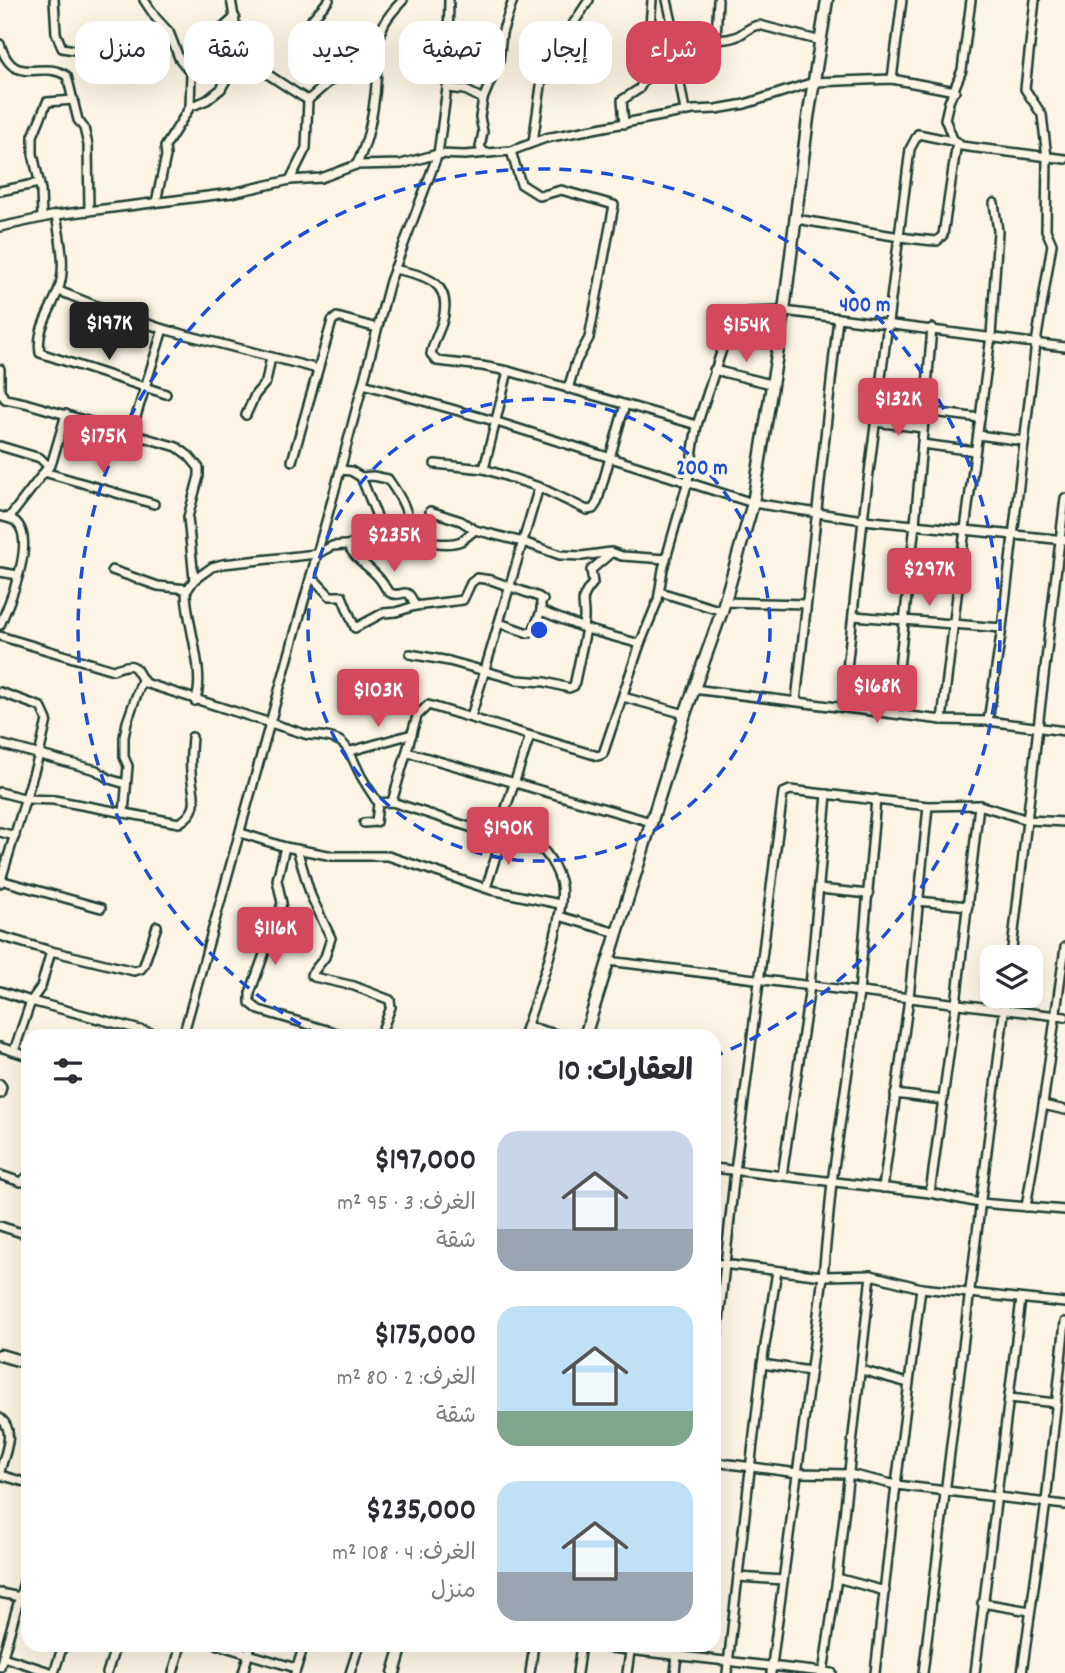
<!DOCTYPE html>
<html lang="ar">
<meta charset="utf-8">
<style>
body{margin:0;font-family:Dekko,"Playpen Sans Arabic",sans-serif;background:#f7f7f7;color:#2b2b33;direction:rtl;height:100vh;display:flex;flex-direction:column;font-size:26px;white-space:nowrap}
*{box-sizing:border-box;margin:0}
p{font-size:23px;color:#7c7c81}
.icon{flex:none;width:38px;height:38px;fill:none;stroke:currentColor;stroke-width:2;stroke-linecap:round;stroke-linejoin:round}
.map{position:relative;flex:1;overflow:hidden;direction:ltr}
.details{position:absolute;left:21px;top:1029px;width:700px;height:623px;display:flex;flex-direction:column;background:#fff;border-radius:21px;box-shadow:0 7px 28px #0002;direction:rtl}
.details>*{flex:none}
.top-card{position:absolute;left:21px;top:21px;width:700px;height:63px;direction:rtl;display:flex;gap:14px}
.buttons{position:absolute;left:980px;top:945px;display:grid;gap:14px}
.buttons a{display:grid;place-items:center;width:63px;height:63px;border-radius:14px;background:#fff;box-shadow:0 7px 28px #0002;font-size:35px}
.price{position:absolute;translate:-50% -60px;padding:0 16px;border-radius:7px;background:#d1495b;color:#fff;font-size:23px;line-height:46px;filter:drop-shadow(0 2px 4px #0008)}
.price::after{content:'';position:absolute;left:50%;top:42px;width:21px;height:16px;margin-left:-10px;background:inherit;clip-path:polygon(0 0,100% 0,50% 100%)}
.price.active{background:#222;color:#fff}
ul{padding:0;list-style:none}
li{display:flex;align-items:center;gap:21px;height:175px;padding:0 28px}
li span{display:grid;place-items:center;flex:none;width:196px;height:140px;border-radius:21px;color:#555}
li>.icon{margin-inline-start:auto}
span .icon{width:84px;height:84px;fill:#fffc;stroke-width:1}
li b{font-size:30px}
h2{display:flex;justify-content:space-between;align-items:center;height:84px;padding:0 28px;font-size:30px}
.tag{padding:0 24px;border-radius:21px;background:#fff;box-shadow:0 7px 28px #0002;font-size:24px;line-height:63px}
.tag.active{background:#d1495b;color:#fff}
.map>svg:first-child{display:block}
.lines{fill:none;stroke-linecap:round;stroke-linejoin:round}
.street-casing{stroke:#1f3d34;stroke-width:12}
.secondary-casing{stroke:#1f3d34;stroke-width:15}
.street{stroke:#fcf5e5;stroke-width:7}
.secondary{stroke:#fcf5e5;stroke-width:10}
.ring{fill:none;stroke:#1d4ed8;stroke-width:3.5;stroke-dasharray:12 9}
.centre{fill:#1d4ed8;stroke:#fcf5e5;stroke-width:3.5}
.ring-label{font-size:21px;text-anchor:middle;font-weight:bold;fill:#1d4ed8;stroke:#fcf5e5;stroke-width:7;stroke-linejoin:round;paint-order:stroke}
</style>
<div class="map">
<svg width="1065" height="1673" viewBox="0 0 1065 1673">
<rect width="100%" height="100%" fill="#fcf5e5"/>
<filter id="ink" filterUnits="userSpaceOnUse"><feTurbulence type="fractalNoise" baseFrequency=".0143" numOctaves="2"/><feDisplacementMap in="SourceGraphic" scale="14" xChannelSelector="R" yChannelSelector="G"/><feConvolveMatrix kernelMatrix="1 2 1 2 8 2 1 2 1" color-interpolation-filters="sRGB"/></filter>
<g filter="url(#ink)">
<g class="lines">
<g class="street-casing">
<g id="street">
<path d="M54,0L56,33L62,48L81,51"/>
<path d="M144,0L156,18L169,32L179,58L191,73L190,107"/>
<path d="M231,0C234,13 237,46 243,56C245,60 299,95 308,100"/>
<path d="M667,0L674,31L676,61L685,111"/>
<path d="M971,0L962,70L949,102L945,119L953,139L961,146L1065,159"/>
<path d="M312,19L329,0"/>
<path d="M674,31C692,34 717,44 735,37C744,34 749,26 759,25L821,41"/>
<path d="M716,39L718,0"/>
<path d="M0,44C14,90 41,58 67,76L78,120L84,128L88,145L89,211"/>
<path d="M191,73L217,33L235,17"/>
<path d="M892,79L902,0"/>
<path d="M447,88L465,90L483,99"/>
<path d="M308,100L329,82L376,49C382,24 385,19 403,0"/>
<path d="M624,124L622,100L639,89L643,82L647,65L652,0"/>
<path d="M533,142L542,79L558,59L569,30L589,0"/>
<path d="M511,151L521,184L540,196L561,190L614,205L589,338L576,362L568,389"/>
<path d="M484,152L480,147L483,132L480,117L483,99L499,61L502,33L513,0"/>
<path d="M356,165C372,137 379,82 376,49"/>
<path d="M290,180L306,148L308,100"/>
<path d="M0,191L39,183"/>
<path d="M156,202L166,156L165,147L190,107L207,100L221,89L235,64L243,56"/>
<path d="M56,215C60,240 67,267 58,291C50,313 36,329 40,353L166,394"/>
<path d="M42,218L41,190L33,154V136L47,102L74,100"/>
<path d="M796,219C843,226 889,238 937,241L943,235L957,142"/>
<path d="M0,227L56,215L232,193L290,180L321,178L356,165L401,164L438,154L465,155L511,151L546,138L693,110L716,109L745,104L814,82L892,79L955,91"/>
<path d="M394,269C427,276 454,282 442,323C438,334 433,343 431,354L437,361L482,366L508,371L697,425"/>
<path d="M59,291L112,312L163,329L318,369"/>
<path d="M0,369V391L5,399L25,403L177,447L189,456L199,468V476L188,517L194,580L186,592C186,621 207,677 195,701"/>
<path d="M714,370L771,384"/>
<path d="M508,371L484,469L539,487L587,510L593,509L597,503L625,405"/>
<path d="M363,384L494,421L753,503L863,520L1065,540"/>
<path d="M925,411L980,418"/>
<path d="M246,415L255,395L266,382L271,357"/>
<path d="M875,422L923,428"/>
<path d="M131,433L163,329"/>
<path d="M978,435L1024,441"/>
<path d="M922,444L975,451"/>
<path d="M0,446L40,458L49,467"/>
<path d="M292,461L332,321L337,317L377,328"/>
<path d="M435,464L484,469"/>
<path d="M44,472L154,504"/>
<path d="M361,477L378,519L394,541"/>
<path d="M430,511L461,521L475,530L523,542L560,555L582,556L611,552L622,556L666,559"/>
<path d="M0,516C5,518 12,518 16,522C37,541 9,604 0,625"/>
<path d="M9,518L52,462L66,414"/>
<path d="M408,536C421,541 447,547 461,541C466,538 471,533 475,530"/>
<path d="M348,545C355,560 369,566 379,578C383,582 385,589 389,592C402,601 406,581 415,606"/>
<path d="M112,570L158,586L187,589"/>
<path d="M0,572L18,575"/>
<path d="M311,576L330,596H342L355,628L383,613L396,612L415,606L463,600L471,583L477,578L491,580L539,597L543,600L541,602V611"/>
<path d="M194,580L212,567L223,564L317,554L332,546L397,541L408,536C413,515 399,495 388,479L373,476L361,477L351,471L340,470"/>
<path d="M660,592L722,611"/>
<path d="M724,602L806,604"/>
<path d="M854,616L1002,628"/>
<path d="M499,623L528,633L533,631L541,611L586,629L640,644"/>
<path d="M583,626C588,604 575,604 593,583L591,570L611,553"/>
<path d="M0,636L113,670C139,660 133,668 145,683L308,735C347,737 345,743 360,774C365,784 372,793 378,803"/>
<path d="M410,654L449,661L517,680L545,682L569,688L574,686L586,629"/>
<path d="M693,689L942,720L988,721L1065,731"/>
<path d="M0,692L41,707L47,720L39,755L0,883"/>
<path d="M623,697L685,714"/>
<path d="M796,701L838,318"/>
<path d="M843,706L863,520L910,149L918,134L957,142"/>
<path d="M894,713L915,524L932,328"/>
<path d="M471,717L539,487"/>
<path d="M942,720L965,529L991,336L998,231L994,203"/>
<path d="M988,721L1002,628L1036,343L1052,244L1046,230L1047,157L1042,115L1025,89L1035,0"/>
<path d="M0,744L96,770L109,779L126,784"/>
<path d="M351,751L412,734"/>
<path d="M407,752L651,822"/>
<path d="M0,792L27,799L54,800L179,823C203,809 192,794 191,772C190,761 191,749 192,737"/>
<path d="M392,802L417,716L428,705L598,756L603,754L640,644L658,600L663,569L688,481L697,425L733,316L747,312L784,311L1065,347"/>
<path d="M124,813L128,766L124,757V737L127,722L142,680"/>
<path d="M364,823L376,822L378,803L392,802L544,851C551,859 559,874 561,885C566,918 535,1002 523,1036"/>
<path d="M0,832L15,836"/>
<path d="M241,833L285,847L333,856H388L491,890L560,904"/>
<path d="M497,835L530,736"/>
<path d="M285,847L277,880L282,903L279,913L250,993V1003L259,1010L347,1036"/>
<path d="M297,849L311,896L331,938L325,957L311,975L314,977L354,986L390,1000L391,1007L380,1036"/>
<path d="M0,880L101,908"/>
<path d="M486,888L502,837"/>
<path d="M819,889L869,894"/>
<path d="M918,901L968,906"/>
<path d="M559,916L617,933"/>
<path d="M0,936L51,951L134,971L141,969L144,965L157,926"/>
<path d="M1011,957L1065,498"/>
<path d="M608,961L1065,1017"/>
<path d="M0,991L31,1001L163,1036"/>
<path d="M527,1026L563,1036"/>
<path d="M183,1036L337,482L390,281L438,154L447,88L449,0"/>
<path d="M0,1047L28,1056"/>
<path d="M14,1051L31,1001L41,987L51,951"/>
<path d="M0,1084L2,1087L0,1094"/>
<path d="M895,1094L943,1100"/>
<path d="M1043,1105L1065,1110"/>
<path d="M714,1168L930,1193L980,1203L1065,1210"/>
<path d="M0,1175L21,1182L28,1176"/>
<path d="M782,1176L810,986L827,794"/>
<path d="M883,1188L909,998L928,806"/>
<path d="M930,1193L956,1004L979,805"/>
<path d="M1026,1207L1043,1105L1065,947"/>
<path d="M0,1226L28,1235"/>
<path d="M714,1263L823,1276L871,1275L921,1288L1065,1303"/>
<path d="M762,1364L810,1371"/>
<path d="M714,1367L735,1171L783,793L790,790L928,806L979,805L1028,820L1065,822"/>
<path d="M861,1370L908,1383"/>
<path d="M1009,1398L1057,1403"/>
<path d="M0,1418C17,1431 4,1454 0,1472"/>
<path d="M714,1462L798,1473L849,1474L896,1485L1065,1505"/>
<path d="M0,1475L28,1483"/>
<path d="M738,1577L783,1580"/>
<path d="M837,1578L885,1591"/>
<path d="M0,1593L20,1597"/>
<path d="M982,1603L1030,1611"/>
<path d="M218,1645L296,1668"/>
<path d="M584,1645L832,1673"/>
<path d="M3,1657L53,1673"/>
<path d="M0,1667L28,1568"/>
<path d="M54,1673L63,1645"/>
<path d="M107,1673L116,1645"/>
<path d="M173,1673L181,1645"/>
<path d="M243,1673L251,1645"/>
<path d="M295,1673L304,1645"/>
<path d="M350,1673L359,1645"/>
<path d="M530,1673L534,1645"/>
<path d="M577,1673L581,1645"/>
<path d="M627,1673L631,1645"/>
<path d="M675,1673L678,1645"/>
<path d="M727,1673L762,1364L777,1271"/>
<path d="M771,1673L823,1276L832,1182L859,993L876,799"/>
<path d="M823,1673L837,1578L871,1275"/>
<path d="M875,1673L896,1485L921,1288"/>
<path d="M923,1673L1006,996"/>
<path d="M975,1673L1021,1299"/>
<path d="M1022,1673L1046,1502L1065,1322"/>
</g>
</g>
<g class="secondary-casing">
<g id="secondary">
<path d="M585,1036L685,714L722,611L753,503L784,311L808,118L827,0"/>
<path d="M0,1355L28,1363"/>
<path d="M394,1673L402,1645"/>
</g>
</g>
<use href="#street" class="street"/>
<use href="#secondary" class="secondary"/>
</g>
</g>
<g class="ring">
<circle cx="539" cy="630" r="231"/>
<path d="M319 1035A461 461 0 1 1 715 1056"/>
</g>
<circle cx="539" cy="630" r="10" class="centre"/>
<g class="ring-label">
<text x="865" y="311">400 m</text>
<text x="702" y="474">200 m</text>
</g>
</svg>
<div class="buttons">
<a><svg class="icon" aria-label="layers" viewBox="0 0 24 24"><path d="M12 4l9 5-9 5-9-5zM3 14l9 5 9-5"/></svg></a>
</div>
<b class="price active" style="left:109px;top:362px">$197K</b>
<b class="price" style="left:746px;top:364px">$154K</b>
<b class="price" style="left:898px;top:438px">$132K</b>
<b class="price" style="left:103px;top:475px">$175K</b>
<b class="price" style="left:394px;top:574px">$235K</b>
<b class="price" style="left:929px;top:608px">$297K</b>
<b class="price" style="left:877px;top:725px">$168K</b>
<b class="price" style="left:378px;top:729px">$103K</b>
<b class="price" style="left:508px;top:867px">$190K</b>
<b class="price" style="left:275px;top:967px">$116K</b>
<div class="top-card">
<a class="tag active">شراء</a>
<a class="tag">إيجار</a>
<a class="tag">تصفية</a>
<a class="tag">جديد</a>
<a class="tag">شقة</a>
<a class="tag">منزل</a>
</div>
<section class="details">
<h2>العقارات: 10<svg class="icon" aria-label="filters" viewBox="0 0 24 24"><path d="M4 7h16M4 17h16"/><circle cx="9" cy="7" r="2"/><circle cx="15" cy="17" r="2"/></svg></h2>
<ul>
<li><span style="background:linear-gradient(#c9d6e8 70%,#9aa5b1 0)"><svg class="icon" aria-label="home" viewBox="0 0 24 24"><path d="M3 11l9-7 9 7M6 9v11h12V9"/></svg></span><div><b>$197,000</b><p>الغرف: 3 · 95 m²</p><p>شقة</p></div></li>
<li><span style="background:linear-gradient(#bfe0f5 75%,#7fa58c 0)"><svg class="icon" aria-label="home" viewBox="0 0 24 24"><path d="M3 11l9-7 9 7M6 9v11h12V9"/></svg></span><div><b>$175,000</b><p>الغرف: 2 · 80 m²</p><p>شقة</p></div></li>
<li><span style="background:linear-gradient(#bfe0f5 65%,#9aa5b1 0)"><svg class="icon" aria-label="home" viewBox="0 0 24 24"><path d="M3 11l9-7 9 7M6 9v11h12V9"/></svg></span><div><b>$235,000</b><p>الغرف: 4 · 108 m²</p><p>منزل</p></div></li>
</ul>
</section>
</div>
